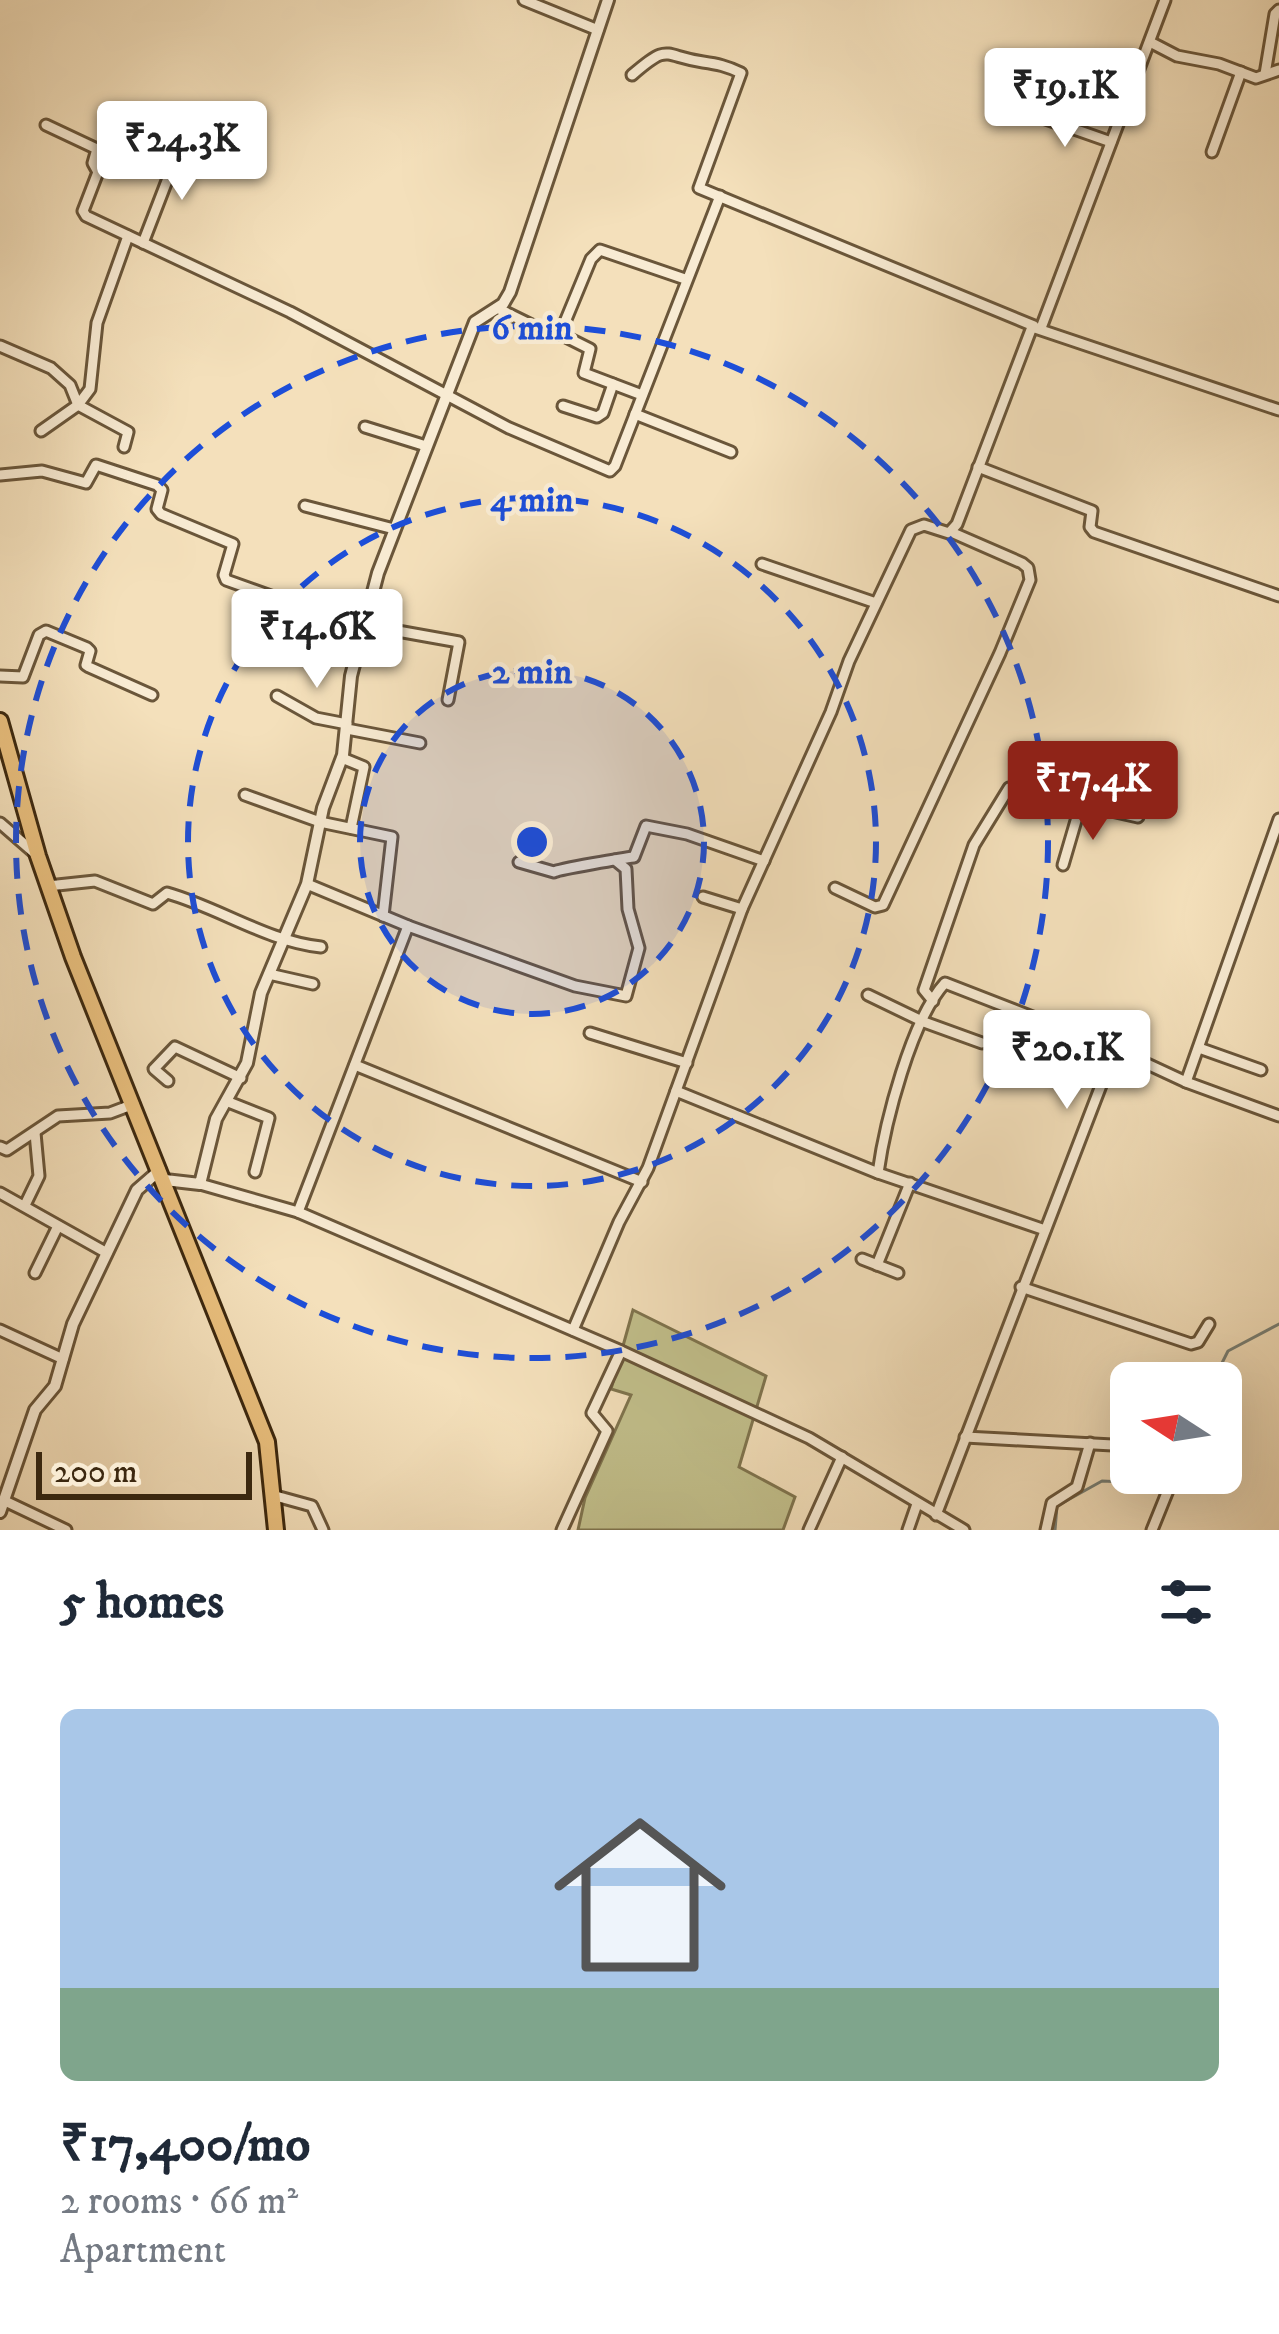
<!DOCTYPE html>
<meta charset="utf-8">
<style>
body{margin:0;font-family:"IM FELL DW Pica",serif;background:#f2f2f3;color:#1f2937;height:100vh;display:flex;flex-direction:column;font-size:45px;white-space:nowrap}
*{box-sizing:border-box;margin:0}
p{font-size:39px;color:#747a83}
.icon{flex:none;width:66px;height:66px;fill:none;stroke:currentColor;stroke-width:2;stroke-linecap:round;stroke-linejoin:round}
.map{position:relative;height:1530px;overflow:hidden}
.side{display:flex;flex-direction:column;background:#fff;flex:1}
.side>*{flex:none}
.needle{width:78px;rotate:282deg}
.buttons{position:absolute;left:1110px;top:1362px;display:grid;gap:24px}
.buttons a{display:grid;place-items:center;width:132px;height:132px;border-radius:18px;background:#fff;box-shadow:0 12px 48px #0002;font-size:60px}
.scale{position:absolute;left:36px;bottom:30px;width:216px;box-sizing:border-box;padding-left:12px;border:6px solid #3c280f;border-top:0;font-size:33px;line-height:42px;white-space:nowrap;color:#3c280f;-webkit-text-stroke:9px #f8ebd3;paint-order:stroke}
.price{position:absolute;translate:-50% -102px;padding:0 27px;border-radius:12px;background:#fff;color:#222;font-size:39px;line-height:78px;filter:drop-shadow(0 3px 6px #0008)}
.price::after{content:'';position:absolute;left:50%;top:72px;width:36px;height:27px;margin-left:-18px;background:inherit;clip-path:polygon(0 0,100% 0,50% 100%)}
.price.selected{background:#8f2418;color:#fff}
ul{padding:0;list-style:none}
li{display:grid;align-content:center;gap:24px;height:636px;padding:0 60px}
li span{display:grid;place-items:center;height:372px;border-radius:18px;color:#555}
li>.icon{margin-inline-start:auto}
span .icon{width:216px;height:216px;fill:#fffc;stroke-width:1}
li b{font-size:51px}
h2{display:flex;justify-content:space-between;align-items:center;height:144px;padding:0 60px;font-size:51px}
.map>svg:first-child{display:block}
.green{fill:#c2c08c;stroke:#7f744e;stroke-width:3}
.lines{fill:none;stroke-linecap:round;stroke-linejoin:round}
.stream{stroke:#798076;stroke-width:3}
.minor-casing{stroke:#6a563a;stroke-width:15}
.tertiary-casing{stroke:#6a563a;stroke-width:16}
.primary-casing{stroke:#3c280f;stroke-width:20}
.minor{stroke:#f8ebd3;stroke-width:9}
.tertiary{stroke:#f8ebd3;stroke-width:10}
.primary{stroke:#eac07e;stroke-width:14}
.ring{fill:none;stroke:#1d4ed8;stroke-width:6;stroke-dasharray:21 15}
.centre{fill:#1d4ed8;stroke:#f8ebd3;stroke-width:6}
.ring-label{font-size:36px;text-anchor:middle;font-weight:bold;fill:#1d4ed8;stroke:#f8ebd3;stroke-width:9;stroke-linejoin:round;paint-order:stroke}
</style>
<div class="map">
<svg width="1279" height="1530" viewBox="0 0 1279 1530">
<rect width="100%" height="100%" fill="#f4e0bb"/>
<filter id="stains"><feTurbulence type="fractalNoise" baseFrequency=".00167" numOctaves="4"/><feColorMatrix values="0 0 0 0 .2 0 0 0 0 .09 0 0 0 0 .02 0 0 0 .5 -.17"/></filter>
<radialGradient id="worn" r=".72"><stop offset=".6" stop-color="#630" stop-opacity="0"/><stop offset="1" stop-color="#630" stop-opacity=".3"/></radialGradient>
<path class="green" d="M633,1310L766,1376L739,1467L795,1497L783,1530H578L585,1498L631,1395L611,1389Z"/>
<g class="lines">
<g class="stream">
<path d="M1212,1383L1228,1351L1279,1324"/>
<path d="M1055,1530L1057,1506L1102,1481L1147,1483L1167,1473"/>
</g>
<g class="minor-casing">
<g id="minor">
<path d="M524,0L598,30"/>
<path d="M1150,42L1177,56L1219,64L1256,78L1279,70"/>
<path d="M1265,74L1275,14L1279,10"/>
<path d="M632,75C670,42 662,56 703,62C717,64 727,66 741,73L699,188L1034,326"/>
<path d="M1034,115L1111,142"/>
<path d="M46,125L97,149L93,163L98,172L83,211L86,216L290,312L509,428L610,471L615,466L720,196"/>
<path d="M1212,152L1241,72"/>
<path d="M143,243L185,134L212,142"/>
<path d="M497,308L552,335L560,334L591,259L600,250L685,279"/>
<path d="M1041,328L1165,0"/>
<path d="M560,334L590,349L584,373L642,395"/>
<path d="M0,346L51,368L70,385L78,405L128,432L124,447"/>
<path d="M563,406L597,417L603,413L613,384"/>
<path d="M635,414L731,452"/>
<path d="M365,427L426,446"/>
<path d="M41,431L78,405L90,389L97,323L128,236"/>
<path d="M978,467L1092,511L1090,527L1094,532L1279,596"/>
<path d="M0,475L42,471L86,483L96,465L157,485L162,490L157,509L161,514L233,544L224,575L226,580L363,629"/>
<path d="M305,506L394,529"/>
<path d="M762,564L876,603"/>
<path d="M364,625L459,642L448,700"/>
<path d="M0,676L23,677L39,635L46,631L87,648L90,651L86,665L89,667L152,695"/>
<path d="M277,696L316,718L347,724"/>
<path d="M347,729L420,743"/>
<path d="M342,758L364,767L351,828"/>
<path d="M245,795L320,822L392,837L383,916"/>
<path d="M0,823L38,856"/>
<path d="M519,862L554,872C559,869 625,858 634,857L646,826L687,834L764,861"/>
<path d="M1063,865L1080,807"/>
<path d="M307,884L408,926"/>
<path d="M48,886L95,881L153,904L167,893C220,908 266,941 321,947"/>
<path d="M835,888L875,907L883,905L1000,653L1030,580L1028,568L1022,563L951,532"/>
<path d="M703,897L742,909"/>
<path d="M269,974L313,984"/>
<path d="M868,995L924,1022L982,1043"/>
<path d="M933,1001L924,990L974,845L1009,788L1138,817"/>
<path d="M590,1033L687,1063"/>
<path d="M1199,1048L1261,1070"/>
<path d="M355,1065L642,1182"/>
<path d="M168,1081L154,1069L175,1047L241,1078"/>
<path d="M1186,1082L1279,1116"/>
<path d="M676,1091L878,1173L1045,1230"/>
<path d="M226,1101L269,1118L255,1172"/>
<path d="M0,1147L7,1150L58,1116L110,1113L134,1104"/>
<path d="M878,1173C885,1123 911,1020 945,983L1115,1049"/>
<path d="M200,1184L298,1212L621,1351L809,1438L964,1530"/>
<path d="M0,1193L107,1253"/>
<path d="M25,1205L39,1176L35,1133"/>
<path d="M298,1212L408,926L575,986L626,996L639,948L628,909L626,869L615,860"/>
<path d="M862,1259L898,1273"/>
<path d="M877,1265L910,1183"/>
<path d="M35,1273L57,1228"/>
<path d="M1021,1287L1191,1344L1198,1342L1209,1324"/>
<path d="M0,1330L63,1359"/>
<path d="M573,1330L619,1222L648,1168L742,909L831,712L849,661L911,530L924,525L949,533L957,524L1032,327L1279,410"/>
<path d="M965,1437L1131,1446"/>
<path d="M272,1495L312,1506L323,1530"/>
<path d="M5,1501L66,1530"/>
<path d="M936,1515L1115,1049L1186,1082L1279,819"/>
<path d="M562,1530L607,1431L592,1413L621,1351"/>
<path d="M809,1530L842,1457"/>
<path d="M908,1530L917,1504"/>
<path d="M1046,1530L1052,1503L1077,1487L1090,1443"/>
<path d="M1152,1530L1171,1483"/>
</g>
</g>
<g class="tertiary-casing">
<g id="tertiary">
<path d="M165,1180L200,1184L216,1119L247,1063L261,993L307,884L323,808L343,755L351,676L378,573L475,322L503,304L510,292L608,0"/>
<path d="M0,1512L35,1410L55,1386L73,1324L137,1190L160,1170"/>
</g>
</g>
<g class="primary-casing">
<path id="primary" d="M0,721L38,856L73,957L267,1442L276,1530"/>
</g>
<use href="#minor" class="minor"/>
<use href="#tertiary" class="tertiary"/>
<use href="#primary" class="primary"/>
</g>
<circle cx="532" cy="842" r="172" fill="#1d4ed8" fill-opacity=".12"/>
<g class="ring">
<circle cx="532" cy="842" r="172"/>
<circle cx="532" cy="842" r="344"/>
<circle cx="532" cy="842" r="516"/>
</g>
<circle cx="532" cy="842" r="18" class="centre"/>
<g class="ring-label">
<text x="532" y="339">6 min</text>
<text x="532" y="511">4 min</text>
<text x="532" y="683">2 min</text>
</g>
<rect width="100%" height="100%" filter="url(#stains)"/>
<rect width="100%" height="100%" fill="url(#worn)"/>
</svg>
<div class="buttons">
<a><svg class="needle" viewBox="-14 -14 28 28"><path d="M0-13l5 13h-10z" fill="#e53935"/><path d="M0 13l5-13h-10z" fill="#747a83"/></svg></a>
</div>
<div class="scale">200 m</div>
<b class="price" style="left:1065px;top:150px">₹19.1K</b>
<b class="price" style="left:182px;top:203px">₹24.3K</b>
<b class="price" style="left:317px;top:691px">₹14.6K</b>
<b class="price selected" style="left:1093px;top:843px">₹17.4K</b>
<b class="price" style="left:1067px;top:1112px">₹20.1K</b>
</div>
<section class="side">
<h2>5 homes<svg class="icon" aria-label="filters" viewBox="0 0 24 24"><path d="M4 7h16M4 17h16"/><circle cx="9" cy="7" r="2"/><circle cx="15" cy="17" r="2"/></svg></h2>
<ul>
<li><span style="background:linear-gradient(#a9c7e8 75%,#7fa58c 0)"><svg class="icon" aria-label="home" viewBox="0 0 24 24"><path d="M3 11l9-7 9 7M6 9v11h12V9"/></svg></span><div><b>₹17,400/mo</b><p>2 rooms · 66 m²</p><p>Apartment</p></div></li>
</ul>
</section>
